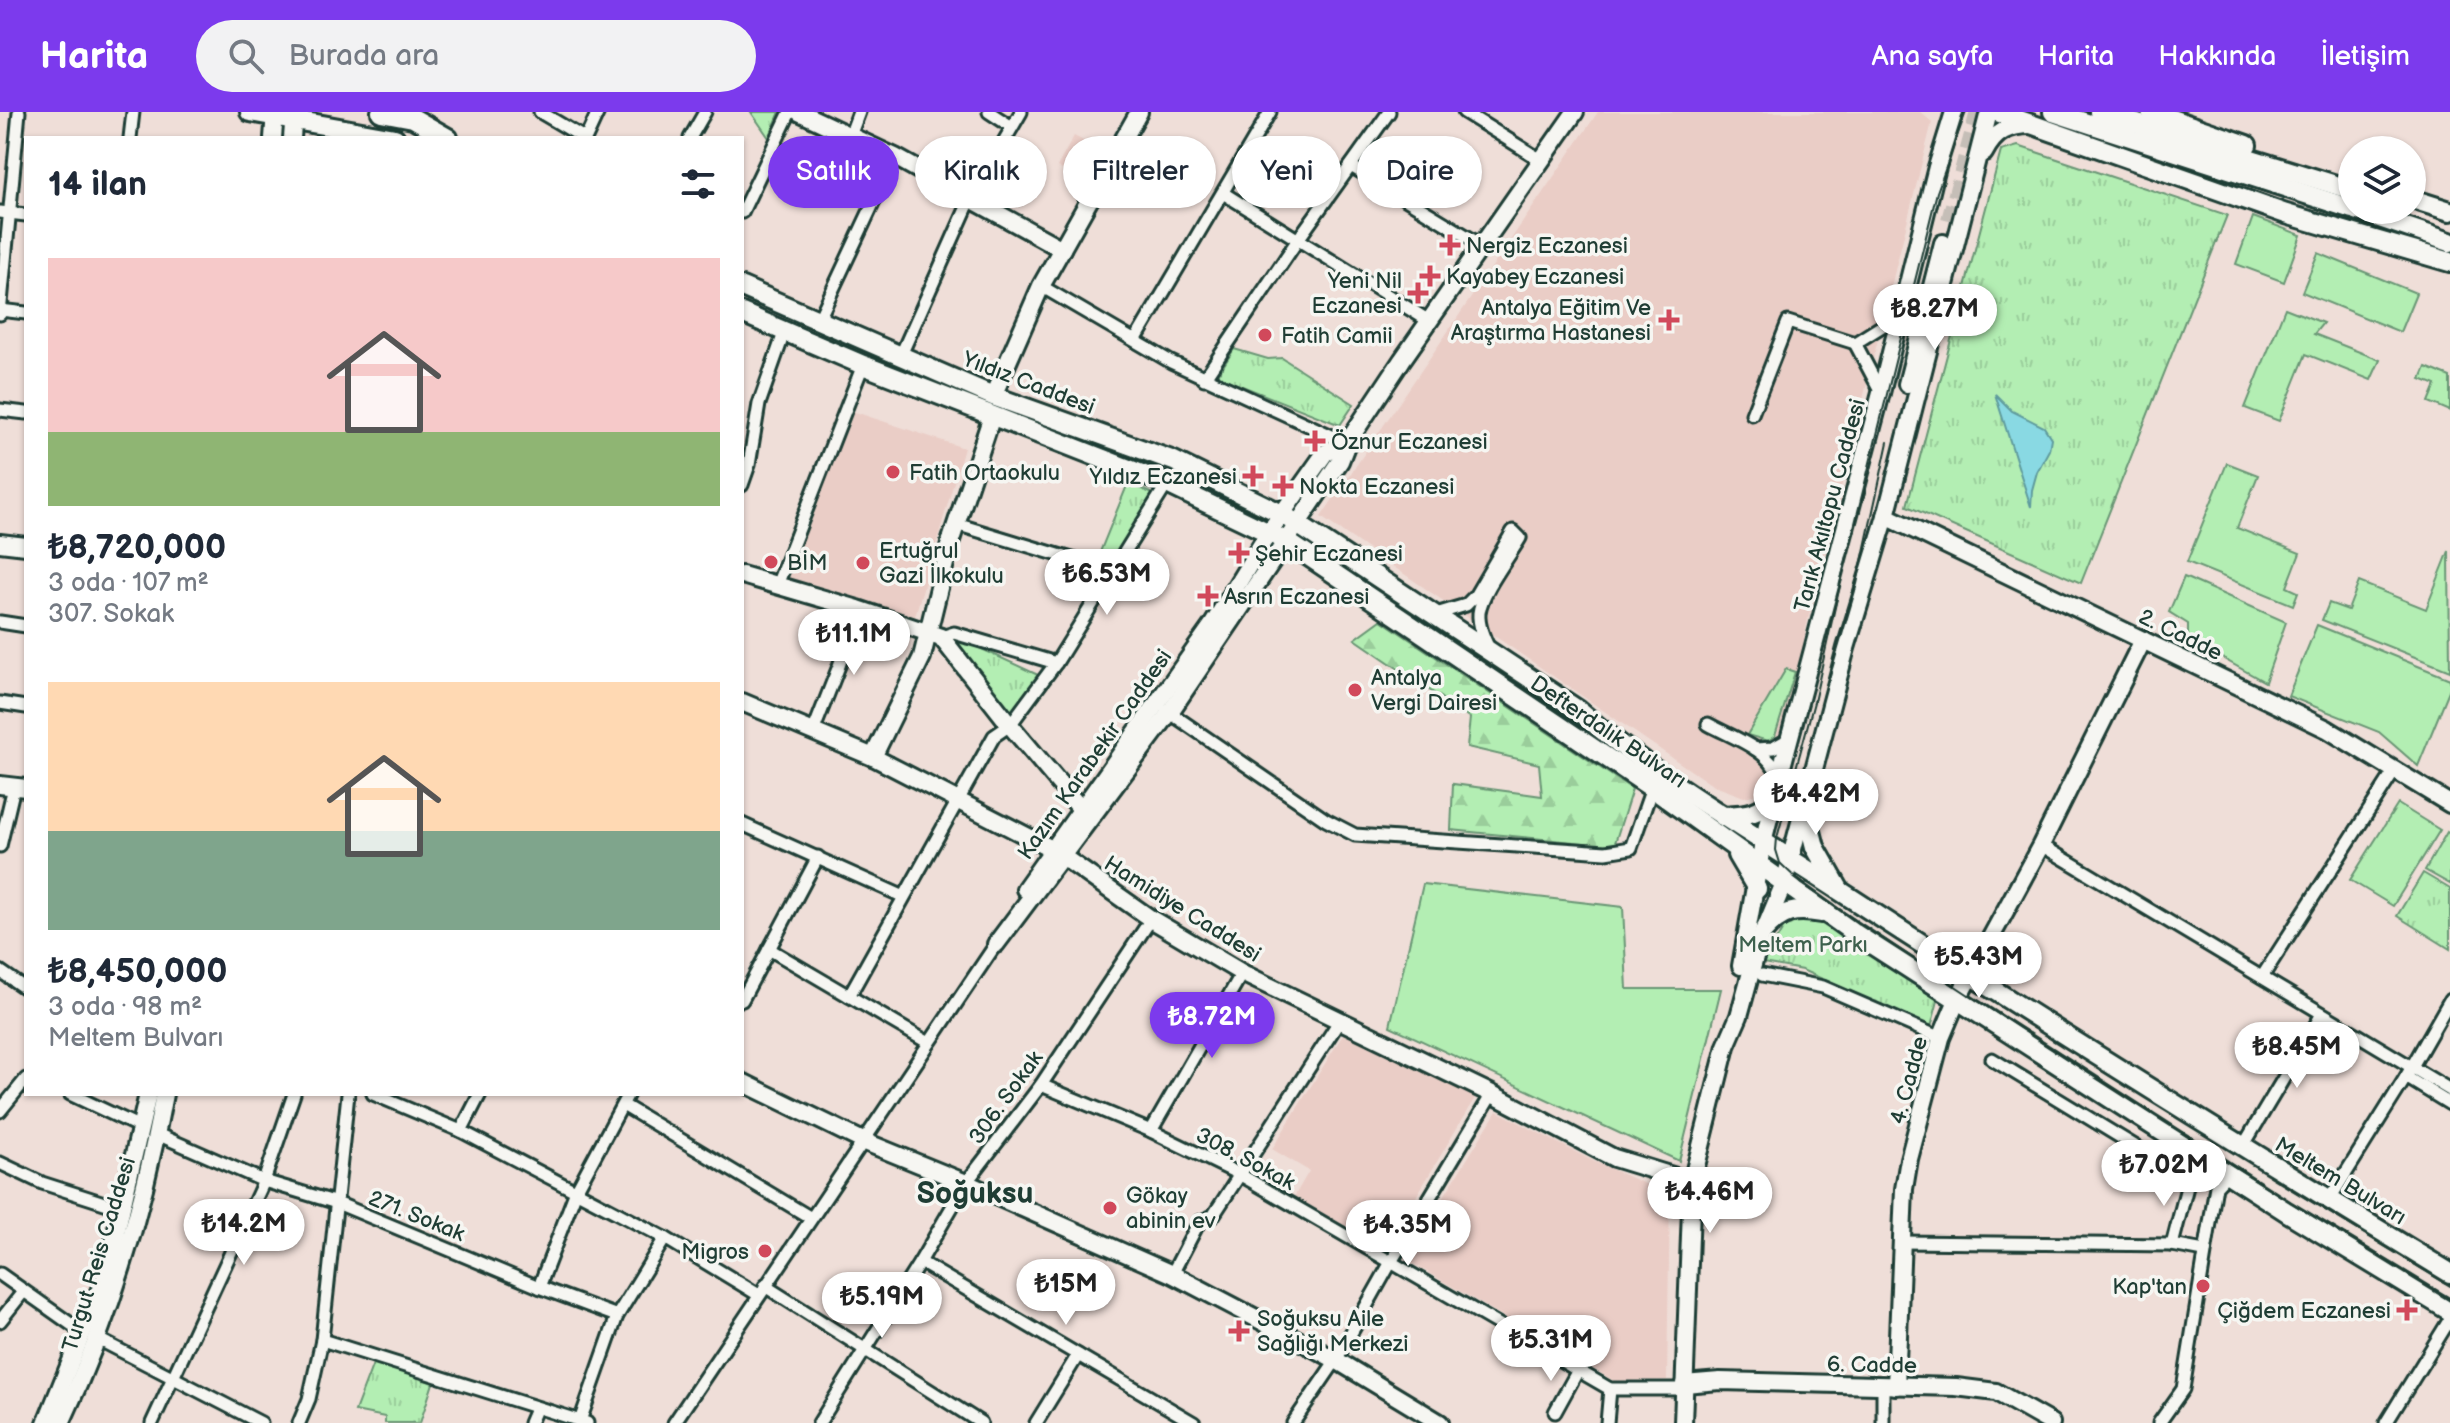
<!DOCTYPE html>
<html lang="tr">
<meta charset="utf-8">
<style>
body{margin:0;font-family:"Balsamiq Sans",sans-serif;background:#f2f2f3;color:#1f2937;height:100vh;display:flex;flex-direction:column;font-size:30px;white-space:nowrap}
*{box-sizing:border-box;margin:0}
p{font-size:26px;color:#747a83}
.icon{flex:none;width:44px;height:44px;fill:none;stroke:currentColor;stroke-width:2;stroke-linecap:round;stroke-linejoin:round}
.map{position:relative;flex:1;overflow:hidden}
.drawer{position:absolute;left:24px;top:24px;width:720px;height:960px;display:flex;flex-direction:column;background:#fff;border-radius:0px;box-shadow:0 2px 6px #0004}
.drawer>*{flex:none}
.banner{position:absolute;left:768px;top:24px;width:760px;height:72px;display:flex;gap:16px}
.buttons{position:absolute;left:2338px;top:24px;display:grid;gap:16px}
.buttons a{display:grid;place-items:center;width:88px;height:88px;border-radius:50%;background:#fff;box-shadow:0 2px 6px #0004;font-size:40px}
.price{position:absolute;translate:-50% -68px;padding:0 18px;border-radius:28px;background:#fff;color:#222;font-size:26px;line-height:52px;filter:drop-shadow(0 2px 4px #0008)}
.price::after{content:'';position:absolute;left:50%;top:48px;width:24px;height:18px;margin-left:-12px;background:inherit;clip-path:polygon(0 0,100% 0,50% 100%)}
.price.current{background:#7c3aed;color:#fff}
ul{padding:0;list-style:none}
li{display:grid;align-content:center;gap:16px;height:424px;padding:0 24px}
li span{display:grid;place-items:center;height:248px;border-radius:0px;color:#555}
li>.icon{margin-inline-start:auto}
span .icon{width:144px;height:144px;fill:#fffc;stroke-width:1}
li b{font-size:34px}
h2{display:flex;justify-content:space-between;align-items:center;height:96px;padding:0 24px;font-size:34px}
.chip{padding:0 28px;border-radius:36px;background:#fff;box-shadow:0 2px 6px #0004;font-size:28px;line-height:72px}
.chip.current{background:#7c3aed;color:#fff}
header{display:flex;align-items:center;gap:48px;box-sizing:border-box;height:112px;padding:0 40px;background:#7c3aed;color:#fff}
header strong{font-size:38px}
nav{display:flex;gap:44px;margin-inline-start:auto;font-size:28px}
.search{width:560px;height:72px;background:#f2f2f3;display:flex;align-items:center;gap:20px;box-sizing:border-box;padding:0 28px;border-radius:44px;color:#747a83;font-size:30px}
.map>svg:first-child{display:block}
.built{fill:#eacdc6}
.green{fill:#b3eeb3;stroke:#699674;stroke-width:2}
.forest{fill:url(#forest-firs);stroke:#699674;stroke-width:2}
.park{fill:url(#park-tufts);stroke:#699674;stroke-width:2}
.water{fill:#89d9e3;stroke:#5f9b9d;stroke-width:2}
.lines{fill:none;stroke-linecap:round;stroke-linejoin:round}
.secondary-tunnel{stroke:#c5beb7;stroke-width:16;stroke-dasharray:16 8;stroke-linecap:butt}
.primary-tunnel{stroke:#c5beb7;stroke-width:18;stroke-dasharray:18 9;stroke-linecap:butt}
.street-casing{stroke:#1f3d34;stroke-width:17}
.secondary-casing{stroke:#1f3d34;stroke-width:22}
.primary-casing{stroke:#1f3d34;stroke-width:24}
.street{stroke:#f6f6f2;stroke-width:11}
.secondary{stroke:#f6f6f2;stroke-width:16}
.primary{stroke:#f6f6f2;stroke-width:18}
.tram{stroke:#1f3d34;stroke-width:2}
.poi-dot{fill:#d1495b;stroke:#f6f6f2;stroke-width:3}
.labels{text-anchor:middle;stroke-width:7;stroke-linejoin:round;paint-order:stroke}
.poi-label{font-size:22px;fill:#1f3d34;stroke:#f6f6f2;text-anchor:start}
.street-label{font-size:22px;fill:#1f3d34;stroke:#f6f6f2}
.park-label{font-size:22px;fill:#3d604d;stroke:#f6f6f2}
.district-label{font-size:30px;font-weight:bold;fill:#1f3d34;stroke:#f6f6f2}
</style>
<header>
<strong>Harita</strong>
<div class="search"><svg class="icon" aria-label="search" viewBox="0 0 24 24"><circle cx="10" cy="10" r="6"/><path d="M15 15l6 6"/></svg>Burada ara</div>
<nav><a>Ana sayfa</a><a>Harita</a><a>Hakkında</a><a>İletişim</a></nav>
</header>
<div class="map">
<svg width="2450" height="1311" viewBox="0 0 2450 1311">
<defs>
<pattern id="forest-firs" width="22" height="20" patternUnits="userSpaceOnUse" patternTransform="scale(2)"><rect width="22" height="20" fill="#b3eeb3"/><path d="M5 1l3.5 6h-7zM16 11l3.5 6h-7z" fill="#9acd9b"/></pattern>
<pattern id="park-tufts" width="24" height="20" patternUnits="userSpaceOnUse" patternTransform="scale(2)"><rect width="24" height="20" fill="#b3eeb3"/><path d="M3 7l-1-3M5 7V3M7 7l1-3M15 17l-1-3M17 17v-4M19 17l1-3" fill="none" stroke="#9acd9b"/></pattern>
</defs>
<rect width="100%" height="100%" fill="#efded8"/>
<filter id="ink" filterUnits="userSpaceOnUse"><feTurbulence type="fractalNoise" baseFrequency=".0125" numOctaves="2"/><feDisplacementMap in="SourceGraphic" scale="16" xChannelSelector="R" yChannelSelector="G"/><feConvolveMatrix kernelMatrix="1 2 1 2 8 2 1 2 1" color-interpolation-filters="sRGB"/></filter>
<g filter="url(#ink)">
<g class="built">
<path d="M1598,0H1920L1932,10L1806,516L1796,573L1764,676L1757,682L1744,685L1712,673L1321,405Z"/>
<path d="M1074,24L1095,35L1078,67L1057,55Z"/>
<path d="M849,298L964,336L915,504L788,467Z"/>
<path d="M1344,921L1476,984L1385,1137L1294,1085L1309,1059L1272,1037Z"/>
<path d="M1497,999L1593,1049L1670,1083L1667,1268L1614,1269L1405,1147Z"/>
</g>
<g class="green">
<path d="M2253,105L2301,123L2284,170L2236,152Z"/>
<path d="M2318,141L2416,181L2400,220L2302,180Z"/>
<path d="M2285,196L2323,211L2314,222L2380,248L2371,268L2306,242L2279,309L2245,296Z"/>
<path d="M2426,255L2450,265V299L2429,290L2436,273L2421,267Z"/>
<path d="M2227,351L2258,363L2237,416L2300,441L2287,475L2298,480L2293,493L2187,450Z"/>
<path d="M2449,439L2450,559L2322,508L2329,491L2348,498L2359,470L2426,497Z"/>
<path d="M2184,465L2286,510L2265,570L2188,527V512L2169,500Z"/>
<path d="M2317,513L2450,567V576L2418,654L2379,620L2288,584Z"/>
<path d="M1786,557L1795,560L1775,624L1768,629L1747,623Z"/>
<path d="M2398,692L2440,718L2393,794L2350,768Z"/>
<path d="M2447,720L2450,722V772L2425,758Z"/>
<path d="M1423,772L1623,795L1627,877H1721L1679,1049L1390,914Z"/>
</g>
<path class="forest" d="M1381,508L1632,677L1614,734L1451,718L1453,672L1542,684L1539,652L1467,635L1470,606L1355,527Z"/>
<g class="park">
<path d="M751,0H780L769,26Z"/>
<path d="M2018,34L2227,103L2081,471L1907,394L2001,39Z"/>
<path d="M1234,237L1268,247L1282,246L1354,292L1340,313L1217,264Z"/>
<path d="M1128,371L1153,382L1112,452L1098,445Z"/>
<path d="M960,527L1038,563L1012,602L954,531Z"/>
<path d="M2423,761L2450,777V837L2397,804Z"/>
<path d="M1801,800L1940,881L1931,915L1802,858L1763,851L1791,803Z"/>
<path d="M374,1249L433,1271L420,1311H385V1305L355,1299Z"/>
</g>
<path class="water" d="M1995,282L2012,299L2044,315L2051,326L2049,338L2037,360L2032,378L2031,395Z"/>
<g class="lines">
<path class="secondary-tunnel" d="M1949,108L1978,0"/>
<path class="primary-tunnel" d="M2105,29L2214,64"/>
<g class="street-casing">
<g id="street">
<path d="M540,0L584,26"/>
<path d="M989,0L1012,15"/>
<path d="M1464,0L1541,48"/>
<path d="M850,24L859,0"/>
<path d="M130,26L133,0"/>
<path d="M586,26L598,0"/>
<path d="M690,26L705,0"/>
<path d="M1351,54L1481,133"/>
<path d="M1223,81L1429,209"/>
<path d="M0,100L26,103"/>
<path d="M742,100L790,0"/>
<path d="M1041,174L1171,250L1347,331"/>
<path d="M0,198L26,201"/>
<path d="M0,202L19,0"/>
<path d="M819,207L895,45"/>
<path d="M1136,227L1270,0"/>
<path d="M1855,231L1881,280"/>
<path d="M900,245L970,88L1021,0"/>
<path d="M1204,267L1299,126L1389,0"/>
<path d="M0,298L26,301"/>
<path d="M1752,302L1788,210L1855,231L1898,204"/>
<path d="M742,373L749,353L759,292L784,221"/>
<path d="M956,412L1115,460"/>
<path d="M777,473L863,253"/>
<path d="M1436,502L1466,493L1475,484L1513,419L1520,426C1509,445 1481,481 1479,501C1478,514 1485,528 1490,539"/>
<path d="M0,510L26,514"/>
<path d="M941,525L954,521L1056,551"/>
<path d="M0,591L26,595"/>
<path d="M1166,598L1326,708L1355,723L1606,740L1631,736L1652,676"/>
<path d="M1708,612C1731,625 1770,637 1779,665"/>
<path d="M813,620L839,554L858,497"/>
<path d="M1755,637L1773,636L1789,627"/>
<path d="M742,712L902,784"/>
<path d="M2041,733L2450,978"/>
<path d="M0,734L14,675"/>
<path d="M769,837L929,931"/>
<path d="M0,859L26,877"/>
<path d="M1762,863L1823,875L1941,926"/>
<path d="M2262,865L2395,658"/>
<path d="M849,884L994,624L1010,613L1056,551L1167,372"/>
<path d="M742,888L818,745"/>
<path d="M1992,947L2189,1067L2172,1133"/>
<path d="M2406,965L2450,992"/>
<path d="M1041,973L1151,1019L1239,1062L1610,1277H1683"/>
<path d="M70,982L142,1016"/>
<path d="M373,982L461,1019L665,1126L759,1183"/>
<path d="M623,993L811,1106"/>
<path d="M0,999L26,967"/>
<path d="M461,1019L480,982"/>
<path d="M1151,1019L1242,861"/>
<path d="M157,1022L264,1069L337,1091L539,1175L617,1204"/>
<path d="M2242,1036L2322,902"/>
<path d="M0,1051L42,1071L123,1097"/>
<path d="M2329,1088L2406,965L2450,888"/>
<path d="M1901,1130L2172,1133L2204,1139"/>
<path d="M920,1150L1194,1311"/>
<path d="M0,1162L82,1220"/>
<path d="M1172,1162L1199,1110L1213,1104L1340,908"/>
<path d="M765,1174L981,1311"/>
<path d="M539,1175L576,1079L628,982"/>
<path d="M0,1209L23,1180"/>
<path d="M98,1227L261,1311"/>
<path d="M322,1228L587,1311"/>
<path d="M1883,1275V1311"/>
<path d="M1555,1300L1577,1260"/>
<path d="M580,1309L617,1204L665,1126"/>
<path d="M152,1311L264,1069L294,982"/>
<path d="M299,1311L309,1287L322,1228L348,982"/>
<path d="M530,1311L536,1297"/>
<path d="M674,1311L996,832"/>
<path d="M819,1311L920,1150L966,1071L1041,973L1151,807"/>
<path d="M1036,1311L1078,1243"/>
<path d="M1293,1311L1336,1248L1391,1150L1492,982"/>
<path d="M1607,1311L1610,1277"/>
<path d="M2159,1311L2183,1277L2216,1074L2229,1060"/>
<path d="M2386,1311L2450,1207"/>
</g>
</g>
<g class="secondary-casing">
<g id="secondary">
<path d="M799,0L895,45L1062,137"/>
<path d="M273,26L275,0"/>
<path d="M292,26L294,0"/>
<path d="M1984,41C1995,19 2009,13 2032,13"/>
<path d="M1907,272L1943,131"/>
<path d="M993,284L1041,174L1139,0"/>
<path d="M1886,404L2327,617L2450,692"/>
<path d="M0,431L26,434"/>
<path d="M742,463L858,497L941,525L1010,613L1080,696"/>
<path d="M742,590L873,645L1052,737L1151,807L1242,861L1492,982L1614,1046L1692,1070"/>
<path d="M873,645L922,545L950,431L992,304"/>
<path d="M0,673L26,676"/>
<path d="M1025,777L1213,512L1269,420L1325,341L1347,331"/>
<path d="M996,832L1170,600L1340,349L1347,331L1402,248L1575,0"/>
<path d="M1741,854L1763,730L1779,666L1881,281L1937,55L1954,0"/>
<path d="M742,970L863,1029L966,1071L1172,1162L1336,1248L1440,1311"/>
<path d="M1684,1272L1720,1269L1956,1275L1996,1280L2051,1311"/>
<path d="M1896,1274L1904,1077L1909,1047L1941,926L1957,888L2041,733L2143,528"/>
<path d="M46,1311L107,1160L148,982"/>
<path d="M61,1311C110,1207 144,1095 164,982"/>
<path d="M1683,1311L1692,1070L1726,934L1739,904L1759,831L1784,771L1846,536L1886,404L1989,0"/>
</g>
</g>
<g class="primary-casing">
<g id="primary">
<path d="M250,0L395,26"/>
<path d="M381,0L413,6L448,26"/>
<path d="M1997,0L2286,102L2450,150"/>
<path d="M2053,0L2352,97"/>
<path d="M2099,0L2352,78"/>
<path d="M2151,0L2247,33"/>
<path d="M2412,87L2450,99"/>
<path d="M2356,98L2450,130"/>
<path d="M742,175L993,284L1174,349L1282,402L1578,598C1662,671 1759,725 1851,786C2049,915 2249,1039 2450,1161"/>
<path d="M742,201L863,253L1167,372L1286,429L1652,676L1854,821L2287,1100L2450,1199"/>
<path d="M1804,692L1815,735L1839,777"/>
<path d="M1722,704C1746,703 1760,703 1775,684"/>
<path d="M1737,743L1757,777"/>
<path d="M1764,819C1781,799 1795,796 1821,801"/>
</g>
</g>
<use href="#street" class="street"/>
<use href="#secondary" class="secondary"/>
<use href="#primary" class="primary"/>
<g class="tram">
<path d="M1966,0L1937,80L1841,468L1814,590L1777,726L1776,738L1780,751L1802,772C2015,915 2231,1055 2450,1189"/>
<path d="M1829,567L1857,472L1888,330"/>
<path d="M2269,1064L2450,1174"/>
</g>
</g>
</g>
<g class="poi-dot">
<path d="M1446 121h8v8h8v8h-8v8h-8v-8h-8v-8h8z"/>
<path d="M1426 152h8v8h8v8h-8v8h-8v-8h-8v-8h8z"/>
<path d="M1414 169h8v8h8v8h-8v8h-8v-8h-8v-8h8z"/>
<path d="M1665 196h8v8h8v8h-8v8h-8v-8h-8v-8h8z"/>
<circle cx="1265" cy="223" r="8"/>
<path d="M1311 317h8v8h8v8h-8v8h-8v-8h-8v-8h8z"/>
<circle cx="893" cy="360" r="8"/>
<path d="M1249 352h8v8h8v8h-8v8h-8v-8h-8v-8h8z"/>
<path d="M1279 362h8v8h8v8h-8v8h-8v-8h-8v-8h8z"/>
<path d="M1235 429h8v8h8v8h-8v8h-8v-8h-8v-8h8z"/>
<circle cx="771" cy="450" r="8"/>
<circle cx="863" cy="451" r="8"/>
<path d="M1204 472h8v8h8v8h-8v8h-8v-8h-8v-8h8z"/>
<circle cx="1355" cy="578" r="8"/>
<circle cx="1110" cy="1096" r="8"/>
<circle cx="765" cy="1139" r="8"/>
<circle cx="2203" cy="1174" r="8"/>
<path d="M2403 1186h8v8h8v8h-8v8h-8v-8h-8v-8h8z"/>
<path d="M1235 1207h8v8h8v8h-8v8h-8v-8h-8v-8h8z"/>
</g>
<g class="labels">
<g class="poi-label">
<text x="1466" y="141">Nergiz Eczanesi</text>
<text x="1446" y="172">Kayabey Eczanesi</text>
<text x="1402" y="176" text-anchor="end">Yeni Nil<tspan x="1402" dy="25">Eczanesi</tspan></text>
<text x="1651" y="203" text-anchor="end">Antalya Eğitim Ve<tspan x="1651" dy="25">Araştırma Hastanesi</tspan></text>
<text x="1281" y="231">Fatih Camii</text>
<text x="1331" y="337">Öznur Eczanesi</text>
<text x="909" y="368">Fatih Ortaokulu</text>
<text x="1237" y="372" text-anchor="end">Yıldız Eczanesi</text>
<text x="1299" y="382">Nokta Eczanesi</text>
<text x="879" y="446">Ertuğrul<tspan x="879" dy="25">Gazi İlkokulu</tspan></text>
<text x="1255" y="449">Şehir Eczanesi</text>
<text x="787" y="458">BİM</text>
<text x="1224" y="492">Asrın Eczanesi</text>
<text x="1371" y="573">Antalya<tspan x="1371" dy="25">Vergi Dairesi</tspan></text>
<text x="1126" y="1091">Gökay<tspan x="1126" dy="25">abinin ev</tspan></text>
<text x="749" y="1147" text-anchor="end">Migros</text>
<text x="2187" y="1182" text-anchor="end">Kap'tan</text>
<text x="2391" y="1206" text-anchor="end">Çiğdem Eczanesi</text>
<text x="1257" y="1214">Soğuksu Aile<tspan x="1257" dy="25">Sağlığı Merkezi</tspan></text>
</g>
<g class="street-label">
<text transform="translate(1029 270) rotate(21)" y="8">Yıldız Caddesi</text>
<text transform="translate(1829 393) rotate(-75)" y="8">Tarık Akıltopu Caddesi</text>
<text transform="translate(2181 522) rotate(26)" y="8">2. Cadde</text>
<text transform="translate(1609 619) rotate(34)" y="8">Defterdalık Bulvarı</text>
<text transform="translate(1094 642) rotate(-55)" y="8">Kazım Karabekir Caddesi</text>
<text transform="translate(1183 796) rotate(32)" y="8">Hamidiye Caddesi</text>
<text transform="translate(1908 968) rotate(-75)" y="8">4. Cadde</text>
<text transform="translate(1005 985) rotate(-54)" y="8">306. Sokak</text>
<text transform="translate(1246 1046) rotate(28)" y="8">308. Sokak</text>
<text transform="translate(2341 1068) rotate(31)" y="8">Meltem Bulvarı</text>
<text transform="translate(417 1103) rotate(22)" y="8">271. Sokak</text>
<text transform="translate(98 1142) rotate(-73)" y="8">Turgut Reis Caddesi</text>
<text transform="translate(1872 1252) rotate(1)" y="8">6. Cadde</text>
</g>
<g class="park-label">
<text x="1803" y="840">Meltem Parkı</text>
</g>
<g class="district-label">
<text x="975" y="1091">Soğuksu</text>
</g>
</g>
</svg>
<div class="buttons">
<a><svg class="icon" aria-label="layers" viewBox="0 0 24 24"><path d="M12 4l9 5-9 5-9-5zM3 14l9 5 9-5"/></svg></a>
</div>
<b class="price" style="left:1935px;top:240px">₺8.27M</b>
<b class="price" style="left:1107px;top:505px">₺6.53M</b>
<b class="price" style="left:854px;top:565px">₺11.1M</b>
<b class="price" style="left:1816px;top:725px">₺4.42M</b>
<b class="price" style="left:1979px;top:888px">₺5.43M</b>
<b class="price current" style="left:1212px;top:948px">₺8.72M</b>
<b class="price" style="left:2297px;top:978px">₺8.45M</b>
<b class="price" style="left:2164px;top:1096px">₺7.02M</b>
<b class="price" style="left:1710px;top:1123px">₺4.46M</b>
<b class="price" style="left:244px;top:1155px">₺14.2M</b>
<b class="price" style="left:1408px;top:1156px">₺4.35M</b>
<b class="price" style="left:1066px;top:1215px">₺15M</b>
<b class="price" style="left:882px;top:1228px">₺5.19M</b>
<b class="price" style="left:1551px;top:1271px">₺5.31M</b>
<div class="banner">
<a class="chip current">Satılık</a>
<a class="chip">Kiralık</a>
<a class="chip">Filtreler</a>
<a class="chip">Yeni</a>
<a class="chip">Daire</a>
</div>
<section class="drawer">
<h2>14 ilan<svg class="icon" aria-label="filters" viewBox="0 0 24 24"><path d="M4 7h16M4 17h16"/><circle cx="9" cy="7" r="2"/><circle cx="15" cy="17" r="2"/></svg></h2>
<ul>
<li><span style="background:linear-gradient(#f6c9c9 70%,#8fb573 0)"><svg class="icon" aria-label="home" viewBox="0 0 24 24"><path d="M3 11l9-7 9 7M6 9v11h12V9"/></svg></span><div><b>₺8,720,000</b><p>3 oda · 107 m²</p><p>307. Sokak</p></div></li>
<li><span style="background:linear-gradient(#ffd9b3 60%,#7fa58c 0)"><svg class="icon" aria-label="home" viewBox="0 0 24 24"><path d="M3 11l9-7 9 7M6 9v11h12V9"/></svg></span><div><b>₺8,450,000</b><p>3 oda · 98 m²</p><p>Meltem Bulvarı</p></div></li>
</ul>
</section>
</div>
